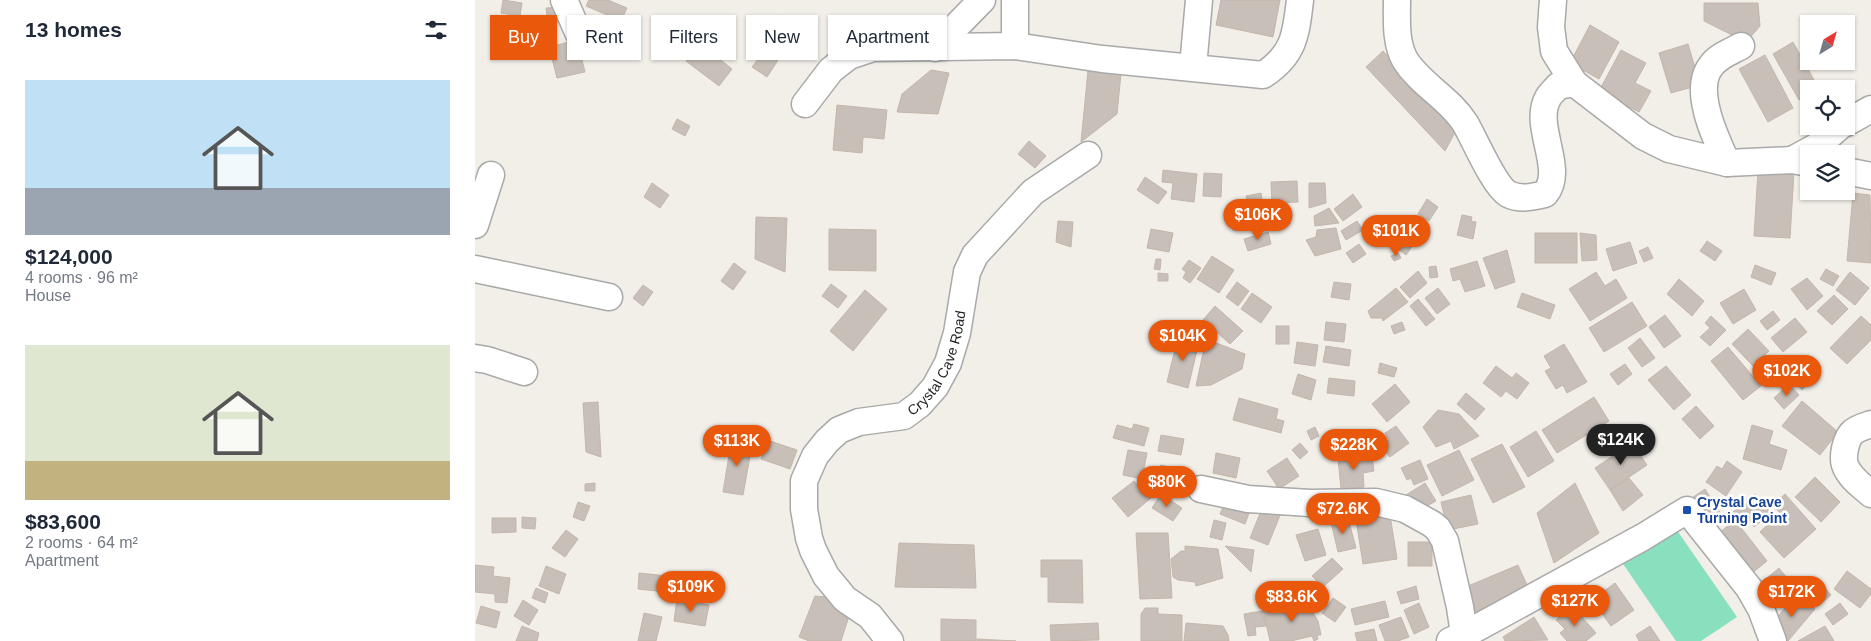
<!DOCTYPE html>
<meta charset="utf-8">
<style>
body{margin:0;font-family:Helvetica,sans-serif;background:#f6f6f7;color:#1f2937;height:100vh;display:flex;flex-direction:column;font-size:19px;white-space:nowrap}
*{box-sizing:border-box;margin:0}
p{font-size:16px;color:#747a83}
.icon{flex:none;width:28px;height:28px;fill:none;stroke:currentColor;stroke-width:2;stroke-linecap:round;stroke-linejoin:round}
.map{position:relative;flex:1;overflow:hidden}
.drawer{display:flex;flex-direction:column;background:#fff;width:475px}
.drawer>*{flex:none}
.guide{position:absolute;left:15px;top:15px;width:475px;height:45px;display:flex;gap:10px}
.needle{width:32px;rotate:37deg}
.controls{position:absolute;left:1325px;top:15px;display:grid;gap:10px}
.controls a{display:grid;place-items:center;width:55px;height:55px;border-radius:0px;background:#fff;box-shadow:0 1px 4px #0004;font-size:25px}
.price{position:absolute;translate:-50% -42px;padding:0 11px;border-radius:18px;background:#ea580c;color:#fff;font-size:16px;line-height:32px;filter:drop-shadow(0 1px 2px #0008)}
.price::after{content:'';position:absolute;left:50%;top:30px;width:15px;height:11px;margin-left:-8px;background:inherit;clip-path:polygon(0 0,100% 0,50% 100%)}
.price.selected{background:#222;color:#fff}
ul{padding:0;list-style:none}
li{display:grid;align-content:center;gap:10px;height:265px;padding:0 25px}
li span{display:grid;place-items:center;height:155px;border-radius:0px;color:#555}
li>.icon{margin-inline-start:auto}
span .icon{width:90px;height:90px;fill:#fffc;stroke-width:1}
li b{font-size:21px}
h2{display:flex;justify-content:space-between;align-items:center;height:60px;padding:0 25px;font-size:21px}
.tag{padding:0 18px;border-radius:0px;background:#fff;box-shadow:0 1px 4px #0004;font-size:18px;line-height:45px}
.tag.selected{background:#ea580c;color:#fff}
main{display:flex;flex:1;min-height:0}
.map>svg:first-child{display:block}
.pitch{fill:#88e0be}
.building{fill:#c7bfb8;stroke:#c4b6ab}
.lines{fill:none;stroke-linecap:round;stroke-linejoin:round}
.minor-casing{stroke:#a9a9a9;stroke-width:29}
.minor{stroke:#fff;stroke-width:26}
.transit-dot{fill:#1a4fb4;stroke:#fff;stroke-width:2}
.labels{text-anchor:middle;stroke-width:5;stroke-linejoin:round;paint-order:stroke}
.street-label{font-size:14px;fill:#222;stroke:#fff}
.transit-label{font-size:14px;font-weight:bold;fill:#164399;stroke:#fff;text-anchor:start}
</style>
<main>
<section class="drawer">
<h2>13 homes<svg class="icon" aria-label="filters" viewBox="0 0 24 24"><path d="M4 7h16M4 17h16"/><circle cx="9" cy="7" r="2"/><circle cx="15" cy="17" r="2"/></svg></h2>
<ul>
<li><span style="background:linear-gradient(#bfe0f5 70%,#9aa5b1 0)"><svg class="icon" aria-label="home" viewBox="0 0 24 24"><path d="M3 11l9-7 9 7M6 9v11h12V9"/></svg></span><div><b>$124,000</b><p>4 rooms · 96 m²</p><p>House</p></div></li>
<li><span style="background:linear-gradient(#dfe7d0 75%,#c2b280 0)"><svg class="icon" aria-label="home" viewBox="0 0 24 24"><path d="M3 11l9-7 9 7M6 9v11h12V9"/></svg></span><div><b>$83,600</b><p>2 rooms · 64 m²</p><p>Apartment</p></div></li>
</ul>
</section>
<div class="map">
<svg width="1396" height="641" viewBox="0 0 1396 641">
<rect width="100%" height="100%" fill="#f2efe9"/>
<path class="pitch" d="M1199,526L1262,617L1226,641H1201L1146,561Z"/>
<g class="building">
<path d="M28,0L47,3L45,16L26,13Z"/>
<path d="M114,0H133L152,8L146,21L111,6Z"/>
<path d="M746,0H805L798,37L741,25Z"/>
<path d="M1229,3H1283L1285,26L1271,42L1229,21Z"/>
<path d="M86,7L87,22L73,24L71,8Z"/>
<path d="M303,15L326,27L317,46L294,35Z"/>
<path d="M133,20L147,25L141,41L127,36Z"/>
<path d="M1115,25L1144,42L1124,79L1095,63Z"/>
<path d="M102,40L110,72L82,78L74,47Z"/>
<path d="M1318,42L1344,89H1334V94L1324,100L1298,54Z"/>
<path d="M225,43L257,69L244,86L211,61Z"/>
<path d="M1213,44L1225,85L1196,93L1184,53Z"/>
<path d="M293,46L307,54L292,77L277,67Z"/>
<path d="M1146,50L1171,63L1160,83L1176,91L1164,112L1124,91Z"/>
<path d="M908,51L931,76L984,125L970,151L891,67Z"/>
<path d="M1290,55L1318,108L1293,122L1264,69Z"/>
<path d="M614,60L647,63L642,114L606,142Z"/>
<path d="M456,70L474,73L463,114L422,112L427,94Z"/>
<path d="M362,105L412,110L409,139L388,137L387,153L358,150Z"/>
<path d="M202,119L215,126L210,136L197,129Z"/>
<path d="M554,141L571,156L560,168L543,154Z"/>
<path d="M688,170L722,174L719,202L696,199L698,183L687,182Z"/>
<path d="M1283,170L1319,172L1315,238L1279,236Z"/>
<path d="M729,173L747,174L746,197L728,196Z"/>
<path d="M670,177L692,192L683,204L662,190Z"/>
<path d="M822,181L823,202L797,203L796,182Z"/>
<path d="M177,183L194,195L185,208L169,197Z"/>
<path d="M834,183H850L851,203L834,208Z"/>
<path d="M786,193L789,212L774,215L771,196Z"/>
<path d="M1378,193L1395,195L1396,263L1372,261Z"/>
<path d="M878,194L887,207L868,221L859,209Z"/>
<path d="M952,199L963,207L954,221L943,214Z"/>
<path d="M854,208L864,223L840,226L839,216Z"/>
<path d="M987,215L997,217L996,221L1001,222L998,239L982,235Z"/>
<path d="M281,217L312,218L310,272L280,259Z"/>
<path d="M757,219H768L769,230H758Z"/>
<path d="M583,221L598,222L596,247L581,242Z"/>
<path d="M882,221L888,230L871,240L866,231Z"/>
<path d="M861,228L866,249L840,256L831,240L841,237L842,230Z"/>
<path d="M931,228L944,237L931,255L918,245Z"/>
<path d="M354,229L401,230V271L354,270Z"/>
<path d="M676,229L698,233L694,252L672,248Z"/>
<path d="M793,232L796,244L773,251L769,239Z"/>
<rect x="1060" y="233" width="42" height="30"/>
<path d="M1105,233L1121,235L1122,260L1107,261Z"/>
<path d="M1232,241L1247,251L1240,261L1225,251Z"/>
<path d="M1155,242L1162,263L1138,271L1131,249Z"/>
<path d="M884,244L891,254L878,263L871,253Z"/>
<path d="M1173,247L1178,258L1169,262L1164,251Z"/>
<path d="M1032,250L1040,282L1020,289L1008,258Z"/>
<path d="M923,253L926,258L919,261L916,256Z"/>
<path d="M737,256L759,270L744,293L722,279Z"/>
<path d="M681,259H686L685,270L679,269Z"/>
<path d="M714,260L726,268L715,283L708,278L711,272L707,269Z"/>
<path d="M1002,261L1010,286L990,292L985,279L978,281L975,269Z"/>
<path d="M259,263L271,272L258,290L246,281Z"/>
<path d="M1280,265L1301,273L1296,285L1276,277Z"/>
<path d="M961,266L963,277L955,278L954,267Z"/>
<path d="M1351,269L1364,276L1358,286L1345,279Z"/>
<path d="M943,271L952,283L935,298L925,287Z"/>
<path d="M1121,272L1130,286L1141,279L1152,298L1115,321L1094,289Z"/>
<path d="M1375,272L1394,288L1380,305L1361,290Z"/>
<path d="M683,273L693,274V281H683Z"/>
<path d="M1332,278L1348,296L1332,310L1316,289Z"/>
<path d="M1204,279L1229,301L1217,316L1192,294Z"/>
<path d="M762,282L774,291L763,306L751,297Z"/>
<path d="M859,282L876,284L874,300L856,297Z"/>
<path d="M356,284L372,296L363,308L347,296Z"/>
<path d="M168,285L178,292L168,306L158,298Z"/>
<path d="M921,288L933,302L908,321L907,318H896L893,311Z"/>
<path d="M963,288L975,304L962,314L950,298Z"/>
<path d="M1269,289L1281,310L1258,324L1245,303Z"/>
<path d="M390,290L412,309L378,351L355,331Z"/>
<path d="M777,293L797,307L786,323L766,309Z"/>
<path d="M1047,293L1080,305L1075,319L1042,307Z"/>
<path d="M1359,295L1373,309L1357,325L1342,311Z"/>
<path d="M943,299L960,319L951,326L935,306Z"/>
<path d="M1157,302L1172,326L1129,352L1114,328Z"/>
<path d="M740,306L768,331L755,344L728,320Z"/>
<path d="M1298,311L1305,320L1292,330L1285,321Z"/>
<path d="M1190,315L1206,336L1189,348L1174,327Z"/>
<path d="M1236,316L1251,330L1235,346L1225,337L1235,328L1230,323Z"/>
<path d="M1386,316L1396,325V340L1372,364L1355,348Z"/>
<path d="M1320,318L1332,332L1308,352L1296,338Z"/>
<path d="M851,322L871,324L869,342L849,340Z"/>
<path d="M927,322L930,330L919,334L916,326Z"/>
<rect x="801" y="326" width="13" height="18"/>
<path d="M1273,329L1294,351L1278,366L1257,344Z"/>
<path d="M703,337L724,342L713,388L692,382Z"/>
<path d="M1165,338L1180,358L1167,367L1153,348Z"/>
<path d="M731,339L770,354L767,369L736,385L721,386Z"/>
<path d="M822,342L843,345L840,366L819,363Z"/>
<path d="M1089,344L1112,382L1092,393L1088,385L1081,389L1070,371L1076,368L1069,356Z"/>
<path d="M851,346L876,350L874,366L848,362Z"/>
<path d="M1253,347L1286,386L1268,400L1236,361Z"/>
<path d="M1330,358L1344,374L1327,390L1313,374Z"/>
<path d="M905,363L922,368L919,377L903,373Z"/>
<path d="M1150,364L1157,374L1143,385L1135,374Z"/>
<path d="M1021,366L1037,378L1041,373L1054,383L1042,399L1031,391L1026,397L1008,383Z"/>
<path d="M1191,366L1216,395L1199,410L1173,380Z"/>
<path d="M823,374L841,380L836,400L817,394Z"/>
<path d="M854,378L880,381L879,396L852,393Z"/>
<path d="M920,384L935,402L912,422L897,404Z"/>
<path d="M1314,384L1324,395L1309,409L1299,398Z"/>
<path d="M991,393L1010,409L1000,420L982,404Z"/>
<path d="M1119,397L1134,421L1082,453L1067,430Z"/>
<path d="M764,398L803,409L801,419L809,421L806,433L758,420Z"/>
<path d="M1327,401L1363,432L1345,455L1307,426Z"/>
<path d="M123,402L126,457L111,452L108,403Z"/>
<path d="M1221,406L1239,426L1225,439L1207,419Z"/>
<path d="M963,410L984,414L1004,436L979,449L976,441L961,447L948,427Z"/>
<path d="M659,424L674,428L669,446L638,438L642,425L657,429Z"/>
<path d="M1277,425L1298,431L1294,444L1312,450L1306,470L1268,459Z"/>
<path d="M921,426L934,443L915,457L906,446L914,440L910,433Z"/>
<path d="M840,427L844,436L836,440L832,431Z"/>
<path d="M1061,431L1079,461L1053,477L1035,447Z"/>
<path d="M686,435L709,439L706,455L683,451Z"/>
<path d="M257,437L277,445L268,495L248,492Z"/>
<path d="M292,440L322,450L315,469L286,459Z"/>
<path d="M825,443L833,452L825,459L817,450Z"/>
<path d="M1157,443L1172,465L1135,490L1120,468Z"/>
<path d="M1027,444L1050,487L1018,503L996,459Z"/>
<path d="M653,450L672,453L667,479L648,475Z"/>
<path d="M984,450L999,480L967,496L952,465Z"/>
<path d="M741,453L765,458L761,478L738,473Z"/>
<path d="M897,456L899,471L888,473L889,487L866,489L863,459Z"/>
<path d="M812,458L824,476L804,489L792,471Z"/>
<path d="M945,460L953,479L939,485L936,478L932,480L926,468Z"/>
<path d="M1252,461L1267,472L1251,496L1231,482L1242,466L1247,469Z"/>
<path d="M686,465L707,470L704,484L682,478Z"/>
<path d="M1340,477L1365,502L1346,522L1320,497Z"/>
<path d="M1154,478L1168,495L1148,511L1135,490Z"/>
<path d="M659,481L664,487L671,481L682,493L653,517L637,498Z"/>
<path d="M120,483V491H110V484Z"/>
<path d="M950,483L961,501L941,512L931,495Z"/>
<path d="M1100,483L1124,533L1079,563L1062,513Z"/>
<path d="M1230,489L1246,514L1230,526L1211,502Z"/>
<path d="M686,494L707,508L698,521L677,508Z"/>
<path d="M1280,494L1296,513L1279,527L1272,518L1267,522L1258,512Z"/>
<path d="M1310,494L1341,529L1309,558L1285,532L1305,513L1298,505Z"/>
<path d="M753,495L777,505L770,524L745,514Z"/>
<path d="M996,495L1003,524L973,530L966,502Z"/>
<path d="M103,502L115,506L109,521L98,517Z"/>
<path d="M788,506L806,513L793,545L775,538Z"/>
<path d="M915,515L922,559L888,564L881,520Z"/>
<path d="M47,517L61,518L60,529L47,528Z"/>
<path d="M17,518H41V532L17,533Z"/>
<path d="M873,518L881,548L863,552L856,522Z"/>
<path d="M739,520L751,523L747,540L735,537Z"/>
<path d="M1260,520L1292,561L1271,578L1238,538Z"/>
<path d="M843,529L851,555L830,561L821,535Z"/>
<path d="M91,530L103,539L90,557L77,548Z"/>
<path d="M661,533H693L697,598L665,599Z"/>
<rect x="933" y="542" width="24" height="24"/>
<path d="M424,543L499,545L501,588L420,587Z"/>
<path d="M710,546L743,549L748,578L721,586L720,582L703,580L698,577L696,559L706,551H710Z"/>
<path d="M750,546L779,550L776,572Z"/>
<path d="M857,558L868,569L848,587L837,576Z"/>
<path d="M566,560H607L608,603L573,602V577H566Z"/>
<path d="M0,565L19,567L18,576L35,578L32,603L20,602V594L0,592Z"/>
<path d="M1043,565L1056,594L999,618L986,589Z"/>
<path d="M71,566L91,574L84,594L64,586Z"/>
<path d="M1304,568L1320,588L1293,615L1278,590Z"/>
<path d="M1372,571L1396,589V594L1385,608L1359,589Z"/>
<path d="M164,573L193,576L191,592L163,589Z"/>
<path d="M1343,580L1356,595L1343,606L1330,590Z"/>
<path d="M1140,583L1159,610L1136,626L1117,600Z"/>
<path d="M941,586L944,599L926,604L922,592Z"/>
<path d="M61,588L73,593L70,603L57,598Z"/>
<path d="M1321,594L1340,609L1313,641H1310L1294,628Z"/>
<path d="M340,596L352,597L375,613L366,641H334L324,637Z"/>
<path d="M858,598L871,607L860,622L847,613Z"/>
<path d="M202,599L234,605L230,626L199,621Z"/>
<path d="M48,600L63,610L54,625L39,616Z"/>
<path d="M831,601L843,621L846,635H842L843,639L839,641L837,636L816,641H795L788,610Z"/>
<path d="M910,601L914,617L880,625L876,609Z"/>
<path d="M944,603L954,627L939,634L929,610Z"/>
<path d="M1365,603L1373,614L1358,625L1350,614Z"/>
<path d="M6,606L25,612L21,628L1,623Z"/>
<path d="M1097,606L1121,633L1111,641H1092L1085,633L1090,629L1081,620Z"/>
<path d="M670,608H683V614L707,615V641H666V614Z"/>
<path d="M787,611L791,626L780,627L781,635L773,636L769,614Z"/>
<path d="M169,613L187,617L181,641H163Z"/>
<path d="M926,617L934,637L923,641H910L904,625Z"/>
<path d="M1059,617L1073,640L1030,641L1028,637Z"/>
<path d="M466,619L501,620V641H466Z"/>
<path d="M623,623L624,640L576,641L575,625Z"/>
<path d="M711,623L748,626L753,635L754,641H709Z"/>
<path d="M47,626L64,633L62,641H41Z"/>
<path d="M1175,626L1185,641H1164L1161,635Z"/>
<path d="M1350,626L1359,641H1323Z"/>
<path d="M899,629L902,641H882L880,633Z"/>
<path d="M502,639L541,641H502Z"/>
</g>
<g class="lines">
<g class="minor-casing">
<g id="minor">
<path d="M89,0L103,32"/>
<path d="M540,0V46"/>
<path d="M922,0C922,19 920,42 930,60C946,85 974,98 990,123C999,138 1019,186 1033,194C1045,200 1058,197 1070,194C1091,169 1057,126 1073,98C1075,94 1080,90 1083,86L1099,83L1168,136L1194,149L1252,163L1317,160L1334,163"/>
<path d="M1078,0L1076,27L1079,51L1099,83"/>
<path d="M460,48L507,0"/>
<path d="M718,67L724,0"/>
<path d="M330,104L356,70L374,56L398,48L540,46L627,59L788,75C819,55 821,35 825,0"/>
<path d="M1371,123L1396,109"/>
<path d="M1317,160L1341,147L1365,126"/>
<path d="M1252,163C1241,139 1217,90 1236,66C1243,56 1255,52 1266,46"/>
<path d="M1371,171L1396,176"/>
<path d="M0,225L16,175"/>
<path d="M0,269L134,297"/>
<path d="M0,358L12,360L49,372"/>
<path d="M1396,424C1390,426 1383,428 1378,432C1371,438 1367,456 1370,465C1374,477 1387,486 1396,494"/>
<path d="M726,489L773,499L835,503L901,502L930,509L957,524L963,529L970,541L985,607L990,641"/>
<path id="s1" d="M415,641L395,616L370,599L351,576L338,550L334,538L329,509V481L340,456L352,441L364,430L384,422L429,416L445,404L460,387L473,363L482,333L492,272L500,255L558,192L613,155"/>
<path d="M975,641L989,635L1168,537L1212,510L1274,588L1286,609L1298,641"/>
</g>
</g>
<use href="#minor" class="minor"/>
</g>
<rect class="transit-dot" x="1207" y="505" width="10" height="10" rx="2.5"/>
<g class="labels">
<g class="street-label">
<text dy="5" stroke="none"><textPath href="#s1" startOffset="386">Crystal Cave Road</textPath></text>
</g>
<g class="transit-label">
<text x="1222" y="507">Crystal Cave<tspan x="1222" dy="16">Turning Point</tspan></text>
</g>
</g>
</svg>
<div class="controls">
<a><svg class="needle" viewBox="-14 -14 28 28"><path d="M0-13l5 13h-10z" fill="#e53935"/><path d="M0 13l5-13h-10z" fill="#747a83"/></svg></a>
<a><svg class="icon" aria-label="locate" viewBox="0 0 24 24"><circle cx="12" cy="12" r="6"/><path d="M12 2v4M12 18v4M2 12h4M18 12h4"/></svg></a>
<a><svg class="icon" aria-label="layers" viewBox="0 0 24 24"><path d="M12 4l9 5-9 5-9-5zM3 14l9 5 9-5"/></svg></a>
</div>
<b class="price" style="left:783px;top:241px">$106K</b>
<b class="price" style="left:921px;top:257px">$101K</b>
<b class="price" style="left:708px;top:362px">$104K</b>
<b class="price" style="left:1312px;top:397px">$102K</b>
<b class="price selected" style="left:1146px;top:466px">$124K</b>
<b class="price" style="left:262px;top:467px">$113K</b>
<b class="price" style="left:879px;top:471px">$228K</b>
<b class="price" style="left:692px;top:508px">$80K</b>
<b class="price" style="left:868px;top:535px">$72.6K</b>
<b class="price" style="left:216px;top:613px">$109K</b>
<b class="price" style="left:1317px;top:618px">$172K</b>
<b class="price" style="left:817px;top:623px">$83.6K</b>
<b class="price" style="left:1100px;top:627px">$127K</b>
<div class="guide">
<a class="tag selected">Buy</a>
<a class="tag">Rent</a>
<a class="tag">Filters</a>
<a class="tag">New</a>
<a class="tag">Apartment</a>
</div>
</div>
</main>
